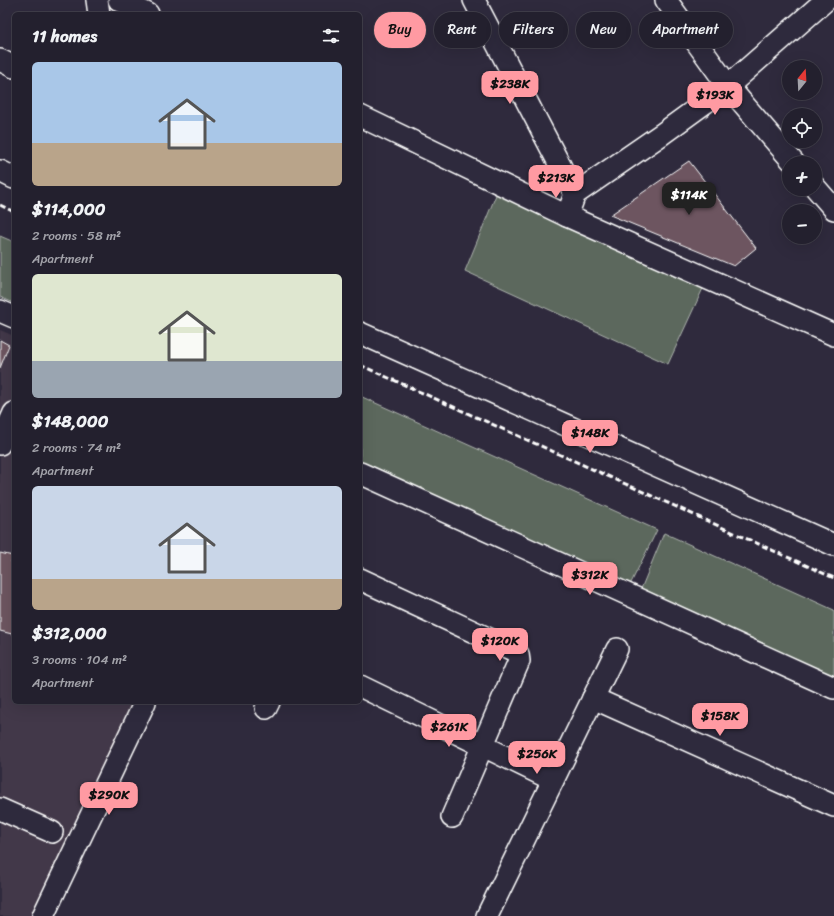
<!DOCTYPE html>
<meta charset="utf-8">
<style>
body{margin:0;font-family:Sriracha,sans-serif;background:#2b2836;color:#f1f3f6;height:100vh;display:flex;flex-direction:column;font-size:15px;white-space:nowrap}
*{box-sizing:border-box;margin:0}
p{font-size:13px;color:#a3a3aa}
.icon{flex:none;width:22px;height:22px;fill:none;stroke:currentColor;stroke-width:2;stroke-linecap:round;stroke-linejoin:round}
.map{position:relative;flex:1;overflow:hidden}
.details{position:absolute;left:12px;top:12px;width:350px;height:692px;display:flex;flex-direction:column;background:#23202e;border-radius:6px;box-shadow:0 4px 16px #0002,0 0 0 1px #403e4a}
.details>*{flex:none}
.guide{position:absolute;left:374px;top:12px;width:380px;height:36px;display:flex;gap:8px}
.needle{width:26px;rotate:18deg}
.fabs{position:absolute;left:782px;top:60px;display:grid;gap:8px}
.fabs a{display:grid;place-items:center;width:40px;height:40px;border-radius:50%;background:#23202e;box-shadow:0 4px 16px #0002,0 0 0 1px #403e4a;font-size:20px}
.price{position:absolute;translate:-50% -34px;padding:0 9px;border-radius:8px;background:#ff9aa2;color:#111;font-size:13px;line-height:26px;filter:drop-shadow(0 1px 2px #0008)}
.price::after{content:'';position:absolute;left:50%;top:24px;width:12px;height:9px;margin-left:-6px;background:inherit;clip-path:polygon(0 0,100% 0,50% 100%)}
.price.current{background:#222;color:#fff}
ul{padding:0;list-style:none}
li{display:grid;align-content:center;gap:8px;height:212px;padding:0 20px}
li span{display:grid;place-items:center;height:124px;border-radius:6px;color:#555}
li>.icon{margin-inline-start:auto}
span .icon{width:72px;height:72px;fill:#fffc;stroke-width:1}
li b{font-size:17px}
h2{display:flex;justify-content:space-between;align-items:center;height:48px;padding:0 20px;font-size:17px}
.chip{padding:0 14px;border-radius:18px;background:#23202e;box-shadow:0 4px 16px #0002,0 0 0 1px #403e4a;font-size:14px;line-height:36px}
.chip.current{background:#ff9aa2;color:#111}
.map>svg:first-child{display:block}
.built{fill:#423748}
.green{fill:#5c685d;stroke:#aeb4ae}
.building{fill:#6d5560;stroke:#fff}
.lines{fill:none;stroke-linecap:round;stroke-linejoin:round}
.minor-casing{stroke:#fff;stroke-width:24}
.minor{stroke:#2f2a3d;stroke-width:21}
.rail{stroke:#fff;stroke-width:3;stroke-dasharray:6 3;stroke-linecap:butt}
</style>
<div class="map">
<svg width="834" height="916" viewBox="0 0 834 916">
<rect width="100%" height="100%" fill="#2f2a3d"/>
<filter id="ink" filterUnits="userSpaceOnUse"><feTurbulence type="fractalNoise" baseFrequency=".025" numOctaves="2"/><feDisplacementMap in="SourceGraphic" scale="8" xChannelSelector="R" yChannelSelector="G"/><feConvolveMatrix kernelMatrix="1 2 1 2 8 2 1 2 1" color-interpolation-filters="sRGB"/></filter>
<g filter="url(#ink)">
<path class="built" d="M0,330L14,336V702H135L33,916H0Z"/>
<g class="green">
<path d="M498,190L705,284L668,364L465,271Z"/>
<path d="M0,236L14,242V303L0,297Z"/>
<path d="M360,396L657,530L629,587L360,464Z"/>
<path d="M664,533L834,610V676L641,589Z"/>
</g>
<g class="building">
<path d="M689,161L756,248L734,266L610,215Z"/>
<path d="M0,340L9,345L0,368Z"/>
<path d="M0,553L13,556L11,562L14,563V624L12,634L0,631Z"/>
</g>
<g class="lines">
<g class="minor-casing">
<g id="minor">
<path d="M97,0L99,14"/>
<path d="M119,0L148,14"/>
<path d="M474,0L575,194"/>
<path d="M666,0L728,86L794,163"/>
<path d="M0,60L14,67"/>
<path d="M360,116L567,216L834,335"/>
<path d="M0,171L14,178"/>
<path d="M815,187L834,209"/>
<path d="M567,216L575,194L662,134L728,86L826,0"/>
<path d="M0,311L14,317"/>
<path d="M360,333L834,545"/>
<path d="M0,444L14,413"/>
<path d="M360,473L834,688"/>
<path d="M360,579L513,650L518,654L519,661L452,817"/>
<path d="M360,686L553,780"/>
<path d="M593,698L834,806"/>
<path d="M266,708L269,702"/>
<path d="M0,809L52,832"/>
<path d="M43,916L145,702"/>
<path d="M487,916L617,649"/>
</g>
</g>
<use href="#minor" class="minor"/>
<g class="rail">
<path d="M0,205L14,212"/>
<path d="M360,365L630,486L834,578"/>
</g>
</g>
</g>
</svg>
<div class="fabs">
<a><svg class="needle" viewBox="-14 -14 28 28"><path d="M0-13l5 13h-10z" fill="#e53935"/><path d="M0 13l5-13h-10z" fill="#a3a3aa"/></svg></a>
<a><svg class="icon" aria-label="locate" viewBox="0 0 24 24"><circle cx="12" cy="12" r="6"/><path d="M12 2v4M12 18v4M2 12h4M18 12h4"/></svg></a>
<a>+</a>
<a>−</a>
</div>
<b class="price" style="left:510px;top:105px">$238K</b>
<b class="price" style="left:715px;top:116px">$193K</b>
<b class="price" style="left:556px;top:199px">$213K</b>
<b class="price current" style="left:689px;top:216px">$114K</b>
<b class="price" style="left:590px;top:454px">$148K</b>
<b class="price" style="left:590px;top:596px">$312K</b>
<b class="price" style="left:500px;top:662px">$120K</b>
<b class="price" style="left:720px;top:737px">$158K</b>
<b class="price" style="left:449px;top:748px">$261K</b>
<b class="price" style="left:537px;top:775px">$256K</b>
<b class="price" style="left:109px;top:816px">$290K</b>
<div class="guide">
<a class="chip current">Buy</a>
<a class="chip">Rent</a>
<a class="chip">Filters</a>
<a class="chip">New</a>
<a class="chip">Apartment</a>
</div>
<section class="details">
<h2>11 homes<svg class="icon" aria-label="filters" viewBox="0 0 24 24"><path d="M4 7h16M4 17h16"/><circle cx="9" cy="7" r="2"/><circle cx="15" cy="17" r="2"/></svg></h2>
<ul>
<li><span style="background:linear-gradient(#a9c7e8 65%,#b9a48a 0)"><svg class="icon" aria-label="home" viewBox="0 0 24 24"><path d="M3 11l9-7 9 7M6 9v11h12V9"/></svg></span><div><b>$114,000</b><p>2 rooms · 58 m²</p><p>Apartment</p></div></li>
<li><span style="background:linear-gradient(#dfe7d0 70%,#9aa5b1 0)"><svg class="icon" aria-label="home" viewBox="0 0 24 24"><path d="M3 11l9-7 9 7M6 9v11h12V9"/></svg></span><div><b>$148,000</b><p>2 rooms · 74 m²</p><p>Apartment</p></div></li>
<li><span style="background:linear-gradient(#c9d6e8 75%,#b9a48a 0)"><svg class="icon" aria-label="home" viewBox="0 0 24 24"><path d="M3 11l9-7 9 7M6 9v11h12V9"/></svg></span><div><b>$312,000</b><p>3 rooms · 104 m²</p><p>Apartment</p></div></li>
</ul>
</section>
</div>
